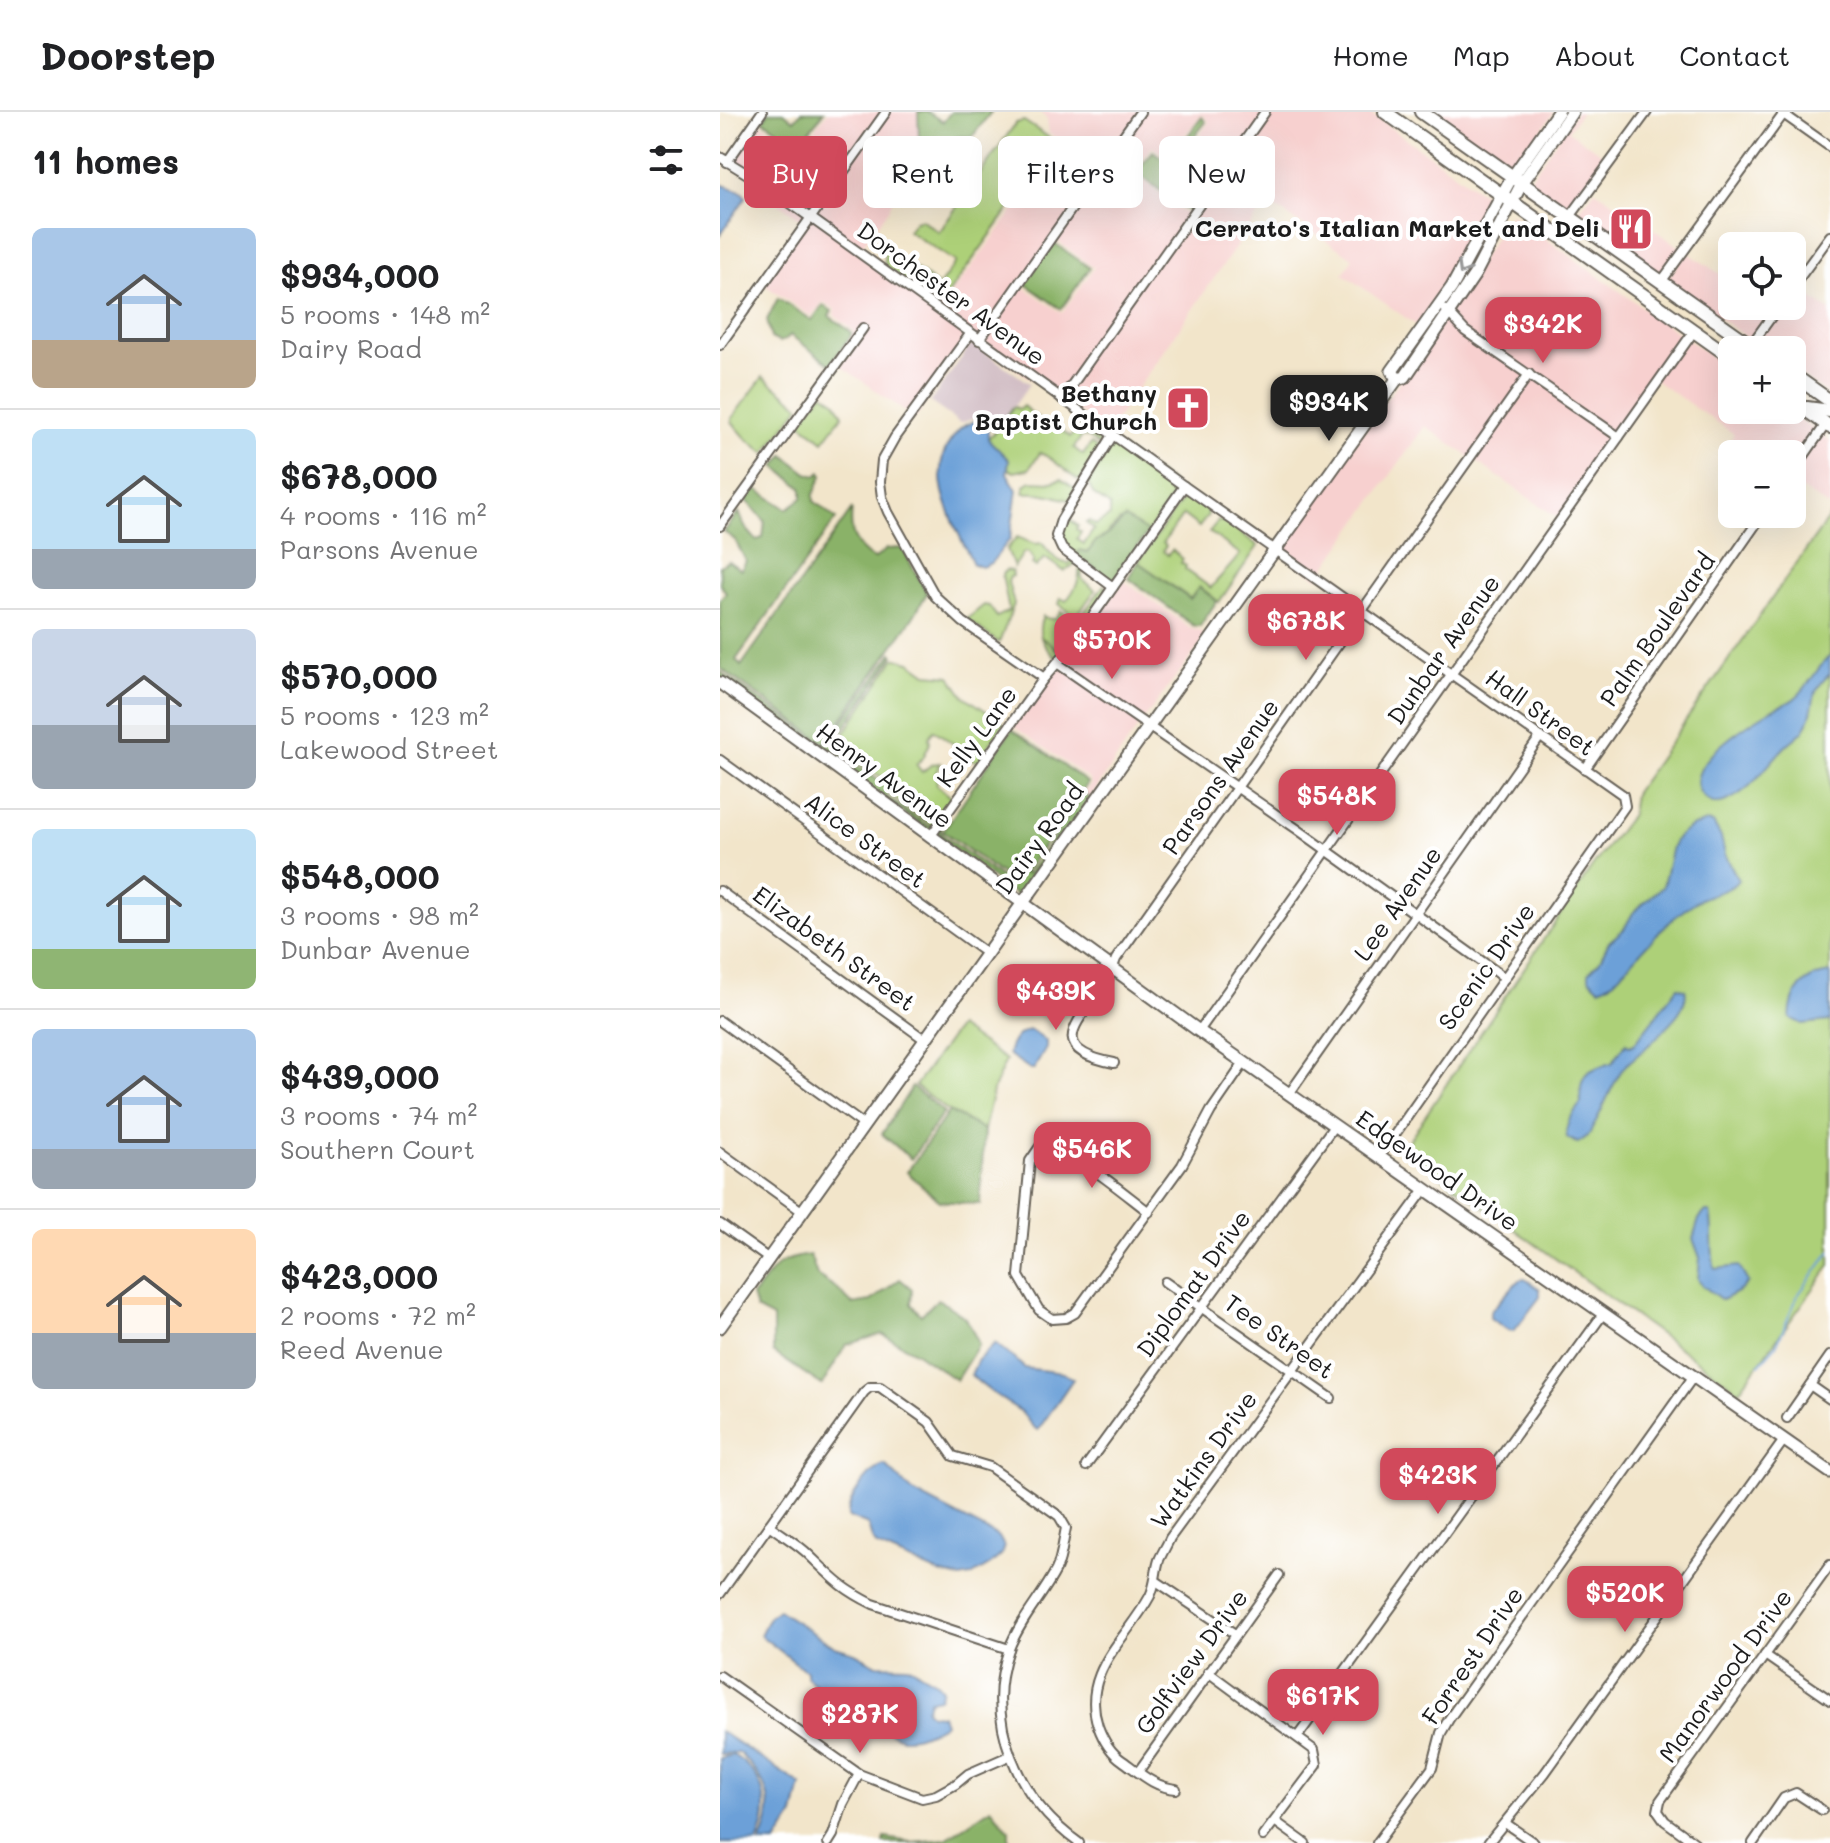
<!DOCTYPE html>
<meta charset="utf-8">
<style>
body{margin:0;font-family:Mali,sans-serif;background:#f6f6f6;color:#202124;height:100vh;display:flex;flex-direction:column;font-size:30px;white-space:nowrap}
*{box-sizing:border-box;margin:0}
p{font-size:26px;color:#757577}
.icon{flex:none;width:44px;height:44px;fill:none;stroke:currentColor;stroke-width:2;stroke-linecap:round;stroke-linejoin:round}
.map{position:relative;flex:1;overflow:hidden}
.details{display:flex;flex-direction:column;background:#fff;width:720px}
.details>*{flex:none}
.banner{position:absolute;left:24px;top:24px;width:760px;height:72px;display:flex;gap:16px}
.controls{position:absolute;left:998px;top:120px;display:grid;gap:16px}
.controls a{display:grid;place-items:center;width:88px;height:88px;border-radius:12px;background:#fff;box-shadow:0 8px 32px #0002;font-size:40px}
.price{position:absolute;translate:-50% -68px;padding:0 18px;border-radius:16px;background:#d1495b;color:#fff;font-size:26px;line-height:52px;filter:drop-shadow(0 2px 4px #0008)}
.price::after{content:'';position:absolute;left:50%;top:48px;width:24px;height:18px;margin-left:-12px;background:inherit;clip-path:polygon(0 0,100% 0,50% 100%)}
.price.active{background:#222;color:#fff}
ul{padding:0;list-style:none}
li{display:flex;align-items:center;gap:24px;height:200px;padding:0 32px}
li+li{border-top:2px solid #e0e0e0}
li span{display:grid;place-items:center;flex:none;width:224px;height:160px;border-radius:12px;color:#555}
li>.icon{margin-inline-start:auto}
span .icon{width:96px;height:96px;fill:#fffc;stroke-width:1}
li b{font-size:34px}
h2{display:flex;justify-content:space-between;align-items:center;height:96px;padding:0 32px;font-size:34px}
.pill{padding:0 28px;border-radius:12px;background:#fff;box-shadow:0 8px 32px #0002;font-size:28px;line-height:72px}
.pill.active{background:#d1495b;color:#fff}
header{display:flex;align-items:center;gap:48px;box-sizing:border-box;height:112px;padding:0 40px;background:#fff;border-bottom:2px solid #e0e0e0}
header strong{font-size:38px}
nav{display:flex;gap:44px;margin-inline-start:auto;font-size:28px}
main{display:flex;flex:1;min-height:0}
.map>svg:first-child{display:block}
.built{fill:#f7d0cf;fill-rule:evenodd}
.industrial{fill:#d2bec5}
.green{fill:#add078;stroke:#64764a;stroke-width:2}
.forest{fill:#8ab268;stroke:#536742;stroke-width:2}
.water{fill:#6ca0d8;stroke:#445e7a;stroke-width:2}
.lines{fill:none;stroke-linecap:round;stroke-linejoin:round}
.stream{stroke:#6ca0d8;stroke-width:2}
.street-casing{stroke:#676259;stroke-width:12}
.secondary-casing{stroke:#676259;stroke-width:15}
.primary-casing{stroke:#676259;stroke-width:16}
.street{stroke:#fff;stroke-width:8}
.secondary{stroke:#fff;stroke-width:11}
.primary{stroke:#fff;stroke-width:12}
.oneway{stroke:#999}
.labels{text-anchor:middle;stroke-width:8;stroke-linejoin:round;paint-order:stroke}
.poi-label{font-size:24px;font-weight:bold;fill:#1c1c1c;stroke:#fff;text-anchor:end}
.street-label{font-size:24px;fill:#1c1c1c;stroke:#fff}
</style>
<header>
<strong>Doorstep</strong>
<nav><a>Home</a><a>Map</a><a>About</a><a>Contact</a></nav>
</header>
<main>
<section class="details">
<h2>11 homes<svg class="icon" aria-label="filters" viewBox="0 0 24 24"><path d="M4 7h16M4 17h16"/><circle cx="9" cy="7" r="2"/><circle cx="15" cy="17" r="2"/></svg></h2>
<ul>
<li><span style="background:linear-gradient(#a9c7e8 70%,#b9a48a 0)"><svg class="icon" aria-label="home" viewBox="0 0 24 24"><path d="M3 11l9-7 9 7M6 9v11h12V9"/></svg></span><div><b>$934,000</b><p>5 rooms · 148 m²</p><p>Dairy Road</p></div></li>
<li><span style="background:linear-gradient(#bfe0f5 75%,#9aa5b1 0)"><svg class="icon" aria-label="home" viewBox="0 0 24 24"><path d="M3 11l9-7 9 7M6 9v11h12V9"/></svg></span><div><b>$678,000</b><p>4 rooms · 116 m²</p><p>Parsons Avenue</p></div></li>
<li><span style="background:linear-gradient(#c9d6e8 60%,#9aa5b1 0)"><svg class="icon" aria-label="home" viewBox="0 0 24 24"><path d="M3 11l9-7 9 7M6 9v11h12V9"/></svg></span><div><b>$570,000</b><p>5 rooms · 123 m²</p><p>Lakewood Street</p></div></li>
<li><span style="background:linear-gradient(#bfe0f5 75%,#8fb573 0)"><svg class="icon" aria-label="home" viewBox="0 0 24 24"><path d="M3 11l9-7 9 7M6 9v11h12V9"/></svg></span><div><b>$548,000</b><p>3 rooms · 98 m²</p><p>Dunbar Avenue</p></div></li>
<li><span style="background:linear-gradient(#a9c7e8 75%,#9aa5b1 0)"><svg class="icon" aria-label="home" viewBox="0 0 24 24"><path d="M3 11l9-7 9 7M6 9v11h12V9"/></svg></span><div><b>$439,000</b><p>3 rooms · 74 m²</p><p>Southern Court</p></div></li>
<li><span style="background:linear-gradient(#ffd9b3 65%,#9aa5b1 0)"><svg class="icon" aria-label="home" viewBox="0 0 24 24"><path d="M3 11l9-7 9 7M6 9v11h12V9"/></svg></span><div><b>$423,000</b><p>2 rooms · 72 m²</p><p>Reed Avenue</p></div></li>
</ul>
</section>
<div class="map">
<svg width="1110" height="1731" viewBox="0 0 1110 1731">
<rect width="100%" height="100%" fill="#fff"/>
<filter id="ink" filterUnits="userSpaceOnUse"><feTurbulence type="fractalNoise" baseFrequency=".0125" numOctaves="2"/><feDisplacementMap in="SourceGraphic" scale="16" xChannelSelector="R" yChannelSelector="G"/><feConvolveMatrix kernelMatrix="1 2 1 2 8 2 1 2 1" color-interpolation-filters="sRGB"/></filter>
<filter id="wash" filterUnits="userSpaceOnUse"><feTurbulence type="fractalNoise" baseFrequency=".006" numOctaves="4" result="noise"/><feDisplacementMap in="SourceGraphic" scale="32" xChannelSelector="R" yChannelSelector="G"/><feGaussianBlur stdDeviation="1.8" result="paint"/><feColorMatrix in="noise" values="0 0 0 0 0 0 0 0 0 0 0 0 0 0 0 0 0 1.4 0 .05"/><feComposite in="paint" operator="in"/></filter>
<g filter="url(#wash)">
<rect width="100%" height="100%" fill="#f2e5ca"/>
<g class="built">
<path d="M108,0H198L199,27L168,99L139,138L220,197L341,35L340,29L329,21L327,7L320,0H648L775,90L729,173L699,215L623,162L633,146L547,90L388,319L253,228L249,229L195,306L115,250L135,220L114,203L115,197L103,190L91,204L40,170L81,107L47,83L50,79L12,52L41,11L79,37ZM482,2L489,10L479,24L510,48L467,103L413,60L432,35L447,45ZM335,127L374,156L342,201L302,174Z"/>
<path d="M709,0H834L793,59Z"/>
<path d="M856,0H861L848,19L888,46L849,100L808,70Z"/>
<path d="M875,78L961,136L940,164L855,104Z"/>
<path d="M791,102L1012,259V298H1066L1110,329V395L1072,372V342H1031L1011,327L1014,322L933,267L888,328L838,406L705,314L598,466L557,438L679,270Z"/>
<path d="M967,140L1012,170V194H1048L1052,197L1030,228L946,168Z"/>
<path d="M1079,177L1110,199V284L1072,257V238H1045L1036,232L1058,201L1061,203L1067,194H1072V187Z"/>
<path d="M403,468L472,517L479,518L487,524L418,615L370,686L364,682L371,673L370,668L293,614L331,559L341,556Z"/>
</g>
<path class="industrial" d="M252,231L310,272L276,319L256,306L240,311L210,290Z"/>
<g class="green">
<path d="M304,9L337,31L220,193L165,154L164,138L166,136L219,174L236,150L188,119L195,109L201,107L219,120L296,11Z"/>
<path d="M43,265L80,294L45,341L26,326L12,310V306Z"/>
<path d="M103,281L115,289L123,303L103,329L80,310Z"/>
<path d="M303,294L321,309L332,311L350,325L365,310L384,323L385,327L381,335L369,326L362,324L354,336L363,343L371,332L379,338L360,369C346,362 336,347 320,341L309,357L294,360L288,357L289,348L267,327L276,319L293,295L300,297Z"/>
<path d="M393,332H396L452,371L455,380L428,420L400,409L368,440L355,443L341,427L344,412L349,407L358,414L356,417L361,420L357,427L364,432L374,417L366,411L369,409L376,413L390,404V394L374,383L368,372Z"/>
<path d="M341,367L356,377L350,388C332,384 322,380 304,381L305,373L311,369L332,370Z"/>
<path d="M465,384L487,396L488,403L479,415L463,403L443,431L446,434L443,439L448,443L452,438L463,447L461,451L466,454L465,457L491,476C500,464 511,455 520,442L489,420L498,409L507,410L538,434L499,490L480,475L471,487L418,450Z"/>
<path d="M1110,404V1154L1019,1279L683,1037L872,755L911,703L914,682Z"/>
<path d="M297,425L315,432L322,431C329,440 336,450 349,452L351,447L355,452L344,459L325,446L316,455L312,452L314,449L309,441L304,440L294,455L287,437Z"/>
<path d="M362,456L365,458L361,463L363,468L375,478L356,505L339,492L341,486L346,489C353,480 360,471 359,459Z"/>
<path d="M286,458L292,459L293,464L290,465L288,470L294,492L279,531L247,507L264,493L269,494L277,505L289,499L282,463Z"/>
<path d="M384,473L388,478L337,547C323,534 315,523 323,504L329,507L336,506L341,499L355,510L337,536L321,525L337,538Z"/>
<path d="M175,546L190,550L207,562L230,564L244,584L284,611L258,650L232,639L235,633L214,618L209,625L210,631L203,646L196,652L202,660L212,652L220,651L216,661L217,673L232,686L211,713L169,682L168,669L131,647L126,639L123,623Z"/>
<path d="M238,915L286,948L273,978L264,1018L238,1006L195,974Z"/>
</g>
<g class="forest">
<path d="M49,0H64L74,8L81,0H104L79,33L43,8Z"/>
<path d="M198,0H208L223,10L231,0H271L252,25C223,21 223,40 201,53L190,47L199,27Z"/>
<path d="M482,5L486,10L474,25L507,51L469,100L416,60L433,39L448,50Z"/>
<path d="M333,130L370,156L341,197L304,171Z"/>
<path d="M58,186L92,208L103,193L112,199L109,204L130,219L132,222L110,252L70,223L66,228L59,230L51,226L47,208Z"/>
<path d="M64,343L87,361L96,364L101,360L102,364L94,382V389L116,407L16,548L21,554L132,397C129,421 134,434 154,447L167,437L182,436L207,481L194,504L105,631L0,556V487L6,480L0,473V454L8,449L21,458L26,449L15,428L4,420L19,400L25,415L36,428L43,426L45,409L26,388L35,376L67,397L82,386V376L55,354Z"/>
<path d="M405,406L428,420L393,469L355,443L360,438L368,440L376,429L389,422Z"/>
<path d="M418,450L470,487L479,475L497,489L480,514H474L408,466Z"/>
<path d="M172,541L174,543L120,622L122,640L129,650L165,672L167,685L209,715L222,712L220,721L285,769L294,760L308,762L364,682L370,686L300,786L0,566V560L105,634Z"/>
<path d="M292,617L368,671L305,760L293,757L285,765L223,719Z"/>
<path d="M192,975L224,1000L191,1047L162,1022Z"/>
<path d="M229,999L264,1018L260,1092L219,1089L187,1060Z"/>
<path d="M90,1143L97,1163L116,1176L132,1192L151,1189L180,1167L192,1177L191,1192L201,1203L218,1187L246,1206L259,1232L236,1268L195,1240L162,1222L126,1233L102,1273L53,1240V1206L36,1197L32,1184C53,1158 55,1147 90,1143Z"/>
<path d="M271,1696L289,1718V1731H164L165,1726L191,1730L226,1727Z"/>
</g>
<g class="water">
<path d="M0,72L21,79L26,85L0,123Z"/>
<path d="M257,309L268,317V327L289,348L287,361L297,378L290,427L271,451L262,455L253,452C237,416 203,363 232,327C240,316 244,312 257,309Z"/>
<path d="M1110,544V562C1086,583 1098,595 1085,616C1081,623 1073,627 1067,633C1046,653 1033,679 1004,690C998,692 992,692 987,688C950,659 1028,612 1048,600C1056,594 1067,593 1075,586C1089,575 1096,556 1110,544Z"/>
<path d="M987,710L993,711L1001,725L1005,742L1018,768C1009,781 992,780 979,788C943,809 920,844 890,872L879,876L869,866V860L879,850L889,830L904,817L913,801L943,774L952,734L957,725L971,715Z"/>
<path d="M1110,861V909L1082,912L1070,906C1071,880 1084,864 1110,861Z"/>
<path d="M958,875L965,877C973,899 922,939 906,953C896,961 879,1008 868,1024L858,1031L847,1026C844,1011 853,1002 861,991C858,963 866,957 892,951L906,931L910,934L914,932Z"/>
<path d="M310,918L326,929V936L314,957H310L288,942C291,930 297,920 310,918Z"/>
<path d="M985,1100H990C994,1118 990,1138 995,1157L1019,1154L1028,1170L1021,1178L1002,1188L983,1174L978,1167L980,1146L973,1127L979,1107Z"/>
<path d="M805,1167L820,1177V1185L794,1219L788,1218L770,1206V1200L799,1168Z"/>
<path d="M275,1231L305,1256L343,1261L353,1267L318,1318C309,1314 307,1305 300,1299C283,1287 265,1278 251,1263L257,1249Z"/>
<path d="M165,1353L193,1380L279,1425L284,1434L281,1443L271,1452L251,1464L240,1466L219,1461L157,1434L152,1427L148,1413L128,1405C126,1389 150,1356 165,1353Z"/>
<path d="M58,1498L115,1535L135,1541L157,1553L188,1554L216,1570L222,1577L219,1586L209,1588L206,1598L211,1602L222,1603L225,1611C217,1618 195,1627 183,1626C169,1624 96,1576 86,1564V1559L40,1523L49,1505Z"/>
<path d="M0,1619L81,1673L74,1703L56,1731H40C58,1693 48,1669 19,1641L0,1642Z"/>
<path d="M13,1643C47,1664 52,1697 37,1731H0V1646Z"/>
</g>
<g class="lines">
<path class="stream" d="M1039,1253L1057,1232L1078,1183L1110,1140"/>
</g>
</g>
<g filter="url(#ink)">
<g class="lines">
<g class="street-casing">
<g id="street">
<path d="M1062,1L1110,35"/>
<path d="M0,45L45,73L464,374L903,683L905,694L659,1045"/>
<path d="M7,50L42,0"/>
<path d="M850,105L927,0"/>
<path d="M941,170L1065,0"/>
<path d="M1072,176L1110,124"/>
<path d="M726,198L745,219L899,325"/>
<path d="M250,222L175,325L162,348L160,370L162,385L168,400L215,484L243,510L324,566"/>
<path d="M259,228L420,0"/>
<path d="M0,233L166,0"/>
<path d="M1031,233L1059,194"/>
<path d="M342,287L545,0"/>
<path d="M1072,361L1106,312"/>
<path d="M0,414L143,216"/>
<path d="M393,475L342,437L336,424L341,408L393,323"/>
<path d="M337,551L577,717L785,866"/>
<path d="M0,648L266,841"/>
<path d="M865,657L1043,402"/>
<path d="M210,725L324,566L351,535L464,374"/>
<path d="M0,779L204,927"/>
<path d="M0,909L144,1013"/>
<path d="M479,919L974,219"/>
<path d="M394,951C321,937 362,907 386,870C391,863 393,855 396,847L809,262"/>
<path d="M569,982L820,625"/>
<path d="M0,1040L83,1100"/>
<path d="M429,1100C406,1083 347,1032 321,1033L310,1049L299,1164L319,1198L332,1207L346,1206L355,1201L462,1053L491,999L524,951"/>
<path d="M0,1112L49,1147"/>
<path d="M445,1170L611,1286"/>
<path d="M1090,1273L1110,1287"/>
<path d="M1067,1306L1110,1244"/>
<path d="M366,1354L614,1014"/>
<path d="M713,1355L753,1383"/>
<path d="M49,1413C62,1423 78,1432 89,1443C114,1467 121,1476 153,1492L289,1537"/>
<path d="M436,1469L515,1522"/>
<path d="M0,1482L144,1280L150,1275H160L209,1310L233,1344L270,1355L339,1404L346,1416C343,1429 342,1446 336,1458C322,1485 300,1508 289,1537C263,1610 298,1688 359,1731"/>
<path d="M1045,1543L1110,1588"/>
<path d="M488,1560L594,1638L597,1653L543,1724"/>
<path d="M0,1564L139,1662L202,1686L216,1683L236,1672L248,1662L289,1644"/>
<path d="M578,1624L883,1202"/>
<path d="M418,1660L559,1463"/>
<path d="M456,1677C434,1675 420,1661 403,1649C391,1641 383,1628 378,1614C360,1560 407,1527 430,1484C436,1472 435,1460 439,1448C442,1441 447,1433 450,1426L705,1077"/>
<path d="M556,1710L585,1731"/>
<path d="M785,1711L814,1731"/>
<path d="M108,1731L113,1723L123,1692L139,1662"/>
<path d="M657,1731L712,1656L721,1621L729,1607L973,1265"/>
<path d="M768,1731L825,1661L1064,1328"/>
<path d="M975,1731L945,1709L938,1699L940,1689L1110,1453"/>
<path d="M1033,1731L1064,1686L1076,1681L1102,1698"/>
</g>
</g>
<g class="secondary-casing">
<g id="secondary">
<path d="M677,267L672,259L732,175L789,70L838,0"/>
<path d="M0,571L479,919L1110,1360"/>
<path d="M0,1215L677,267L685,265L755,162L802,71L852,0"/>
</g>
</g>
<g class="primary-casing">
<g id="primary">
<path d="M665,0L1012,246"/>
<path d="M701,0L1038,238"/>
<path d="M1072,262L1110,289"/>
<path d="M1072,288L1110,315"/>
<path d="M1087,296L1110,299"/>
</g>
</g>
<use href="#street" class="street"/>
<use href="#secondary" class="secondary"/>
<use href="#primary" class="primary"/>
</g>
<defs><path id="oneway-chevron" d="M-2-3.5L2.5 0L-2 3.5" fill="none" stroke-width="1.6" stroke-linecap="round" stroke-linejoin="round" transform="scale(2)"/></defs>
<use class="oneway" href="#oneway-chevron" transform="translate(743 157) rotate(120)"/>
</g>
<defs>
<g id="restaurant-square" transform="scale(2.3)"><rect x="-9" y="-9" width="18" height="18" rx="4" fill="#d1495b" stroke="#fff"/><path d="M-5-6h1v4h1v-4h1v4h1v-4h1v5L-1.5 .5V6h-2V.5L-5-1ZM5-6V6H3V1.5H1.5Q1.5-4 5-6Z" fill="#fff"/></g>
<g id="church-square" transform="scale(2.3)"><rect x="-9" y="-9" width="18" height="18" rx="4" fill="#d1495b" stroke="#fff"/><path d="M-1.2-6h2.4v3.5h3.3v2.4h-3.3V6h-2.4V-.1h-3.3v-2.4h3.3Z" fill="#fff"/></g>
</defs>
<g fill-rule="evenodd">
<use href="#restaurant-square" x="911" y="117"/>
<use href="#church-square" x="468" y="296"/>
</g>
<g class="labels">
<g class="poi-label">
<text x="880" y="125">Cerrato's Italian Market and Deli</text>
<text x="437" y="290">Bethany<tspan x="437" dy="28">Baptist Church</tspan></text>
</g>
<g class="street-label">
<text transform="translate(231 182) rotate(36)" y="8">Dorchester Avenue</text>
<text transform="translate(938 518) rotate(-55)" y="8">Palm Boulevard</text>
<text transform="translate(724 538) rotate(-55)" y="8">Dunbar Avenue</text>
<text transform="translate(820 601) rotate(36)" y="8">Hall Street</text>
<text transform="translate(257 625) rotate(-54)" y="8">Kelly Lane</text>
<text transform="translate(164 664) rotate(36)" y="8">Henry Avenue</text>
<text transform="translate(501 665) rotate(-55)" y="8">Parsons Avenue</text>
<text transform="translate(320 727) rotate(-54)" y="8">Dairy Road</text>
<text transform="translate(145 729) rotate(36)" y="8">Alice Street</text>
<text transform="translate(678 792) rotate(-55)" y="8">Lee Avenue</text>
<text transform="translate(114 837) rotate(36)" y="8">Elizabeth Street</text>
<text transform="translate(767 855) rotate(-55)" y="8">Scenic Drive</text>
<text transform="translate(717 1059) rotate(35)" y="8">Edgewood Drive</text>
<text transform="translate(474 1172) rotate(-54)" y="8">Diplomat Drive</text>
<text transform="translate(559 1225) rotate(35)" y="8">Tee Street</text>
<text transform="translate(484 1348) rotate(-54)" y="8">Watkins Drive</text>
<text transform="translate(753 1544) rotate(-56)" y="8">Forrest Drive</text>
<text transform="translate(472 1550) rotate(-54)" y="8">Golfview Drive</text>
<text transform="translate(1006 1564) rotate(-54)" y="8">Manorwood Drive</text>
</g>
</g>
</svg>
<div class="controls">
<a><svg class="icon" aria-label="locate" viewBox="0 0 24 24"><circle cx="12" cy="12" r="6"/><path d="M12 2v4M12 18v4M2 12h4M18 12h4"/></svg></a>
<a>+</a>
<a>−</a>
</div>
<b class="price" style="left:823px;top:253px">$342K</b>
<b class="price active" style="left:609px;top:331px">$934K</b>
<b class="price" style="left:586px;top:550px">$678K</b>
<b class="price" style="left:392px;top:569px">$570K</b>
<b class="price" style="left:617px;top:725px">$548K</b>
<b class="price" style="left:336px;top:920px">$439K</b>
<b class="price" style="left:372px;top:1078px">$546K</b>
<b class="price" style="left:718px;top:1404px">$423K</b>
<b class="price" style="left:905px;top:1522px">$520K</b>
<b class="price" style="left:603px;top:1625px">$617K</b>
<b class="price" style="left:140px;top:1643px">$287K</b>
<div class="banner">
<a class="pill active">Buy</a>
<a class="pill">Rent</a>
<a class="pill">Filters</a>
<a class="pill">New</a>
</div>
</div>
</main>
